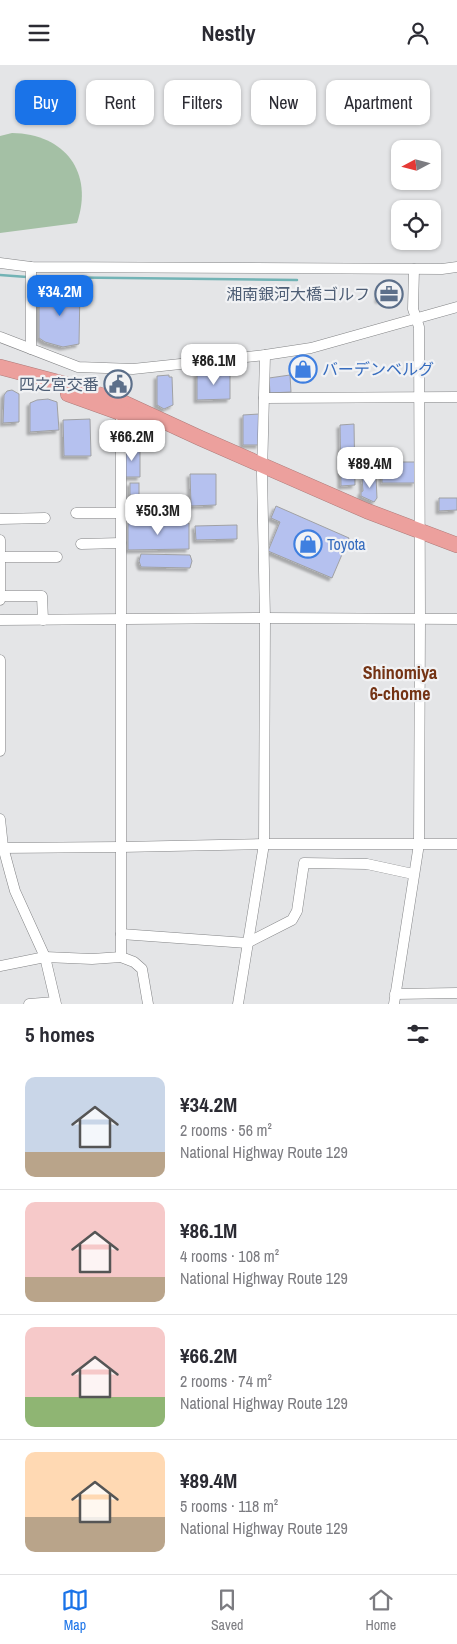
<!DOCTYPE html>
<meta charset="utf-8">
<style>
body{margin:0;font-family:"Archivo Narrow","Noto Sans JP",sans-serif;background:#f7f7f7;color:#2b2b33;height:100vh;display:flex;flex-direction:column;font-size:19px;white-space:nowrap}
*{box-sizing:border-box;margin:0}
p{font-size:16px;color:#7c7c81}
.icon{flex:none;width:28px;height:28px;fill:none;stroke:currentColor;stroke-width:2;stroke-linecap:round;stroke-linejoin:round}
.map{position:relative;height:939px;overflow:hidden}
.side{display:flex;flex-direction:column;background:#fff;flex:1}
.side>*{flex:none}
.top-card{position:absolute;left:15px;top:15px;width:428px;height:45px;display:flex;gap:10px}
.needle{width:32px;rotate:263deg}
.buttons{position:absolute;left:391px;top:75px;display:grid;gap:10px}
.buttons a{display:grid;place-items:center;width:50px;height:50px;border-radius:10px;background:#fff;box-shadow:0 1px 4px #0004;font-size:25px}
.price{position:absolute;translate:-50% -42px;padding:0 11px;border-radius:10px;background:#fff;color:#222;font-size:16px;line-height:32px;filter:drop-shadow(0 1px 2px #0008)}
.price::after{content:'';position:absolute;left:50%;top:30px;width:15px;height:11px;margin-left:-8px;background:inherit;clip-path:polygon(0 0,100% 0,50% 100%)}
.price.on{background:#1a73e8;color:#fff}
ul{padding:0;list-style:none}
li{display:flex;align-items:center;gap:15px;height:125px;padding:0 25px}
li+li{border-top:1px solid #e1e1e2}
li span{display:grid;place-items:center;flex:none;width:140px;height:100px;border-radius:10px;color:#555}
li>.icon{margin-inline-start:auto}
span .icon{width:60px;height:60px;fill:#fffc;stroke-width:1}
li b{font-size:21px}
h2{display:flex;justify-content:space-between;align-items:center;height:60px;padding:0 25px;font-size:21px}
.tag{padding:0 18px;border-radius:10px;background:#fff;box-shadow:0 1px 4px #0004;font-size:18px;line-height:45px}
.tag.on{background:#1a73e8;color:#fff}
header{display:flex;justify-content:space-between;align-items:center;height:65px;padding:0 25px;background:#fff;font-size:22px;font-weight:700}
.menu{display:flex;justify-content:space-around;align-items:center;height:70px;border-top:1px solid #e1e1e2;background:#fff;font-size:14px;color:#7c7c81}
.menu a{display:grid;justify-items:center;gap:2px}
.menu .on{color:#1a73e8}
.map>svg:first-child{display:block}
.green{fill:#a4c0a5}
.lines{fill:none;stroke-linecap:round;stroke-linejoin:round}
.stream{stroke:#72b3b5;stroke-width:2.5}
.building{fill:#b5c1ef;stroke:#a0a1a3;filter:url(#shadow)}
.minor-casing{stroke:#838486;stroke-width:11}
.highway-casing{stroke:#ad7b7a;stroke-width:16}
.minor{stroke:#fff;stroke-width:10}
.highway{stroke:#eca09d;stroke-width:15}
.labels{text-anchor:middle;stroke-width:4.5;stroke-linejoin:round;paint-order:stroke}
.service-label{font-size:16px;fill:#4e5e75;stroke:#f1f2f4;text-anchor:end}
.shop-label{font-size:16px;fill:#366cbe;stroke:#f1f2f4;text-anchor:start}
.neighbourhood-label{font-size:18px;font-weight:bold;fill:#743314;stroke:#f1f2f4}
</style>
<header><svg class="icon" aria-label="menu" viewBox="0 0 24 24"><path d="M4 6h16M4 12h16M4 18h16"/></svg>Nestly<svg class="icon" aria-label="person" viewBox="0 0 24 24"><circle cx="12" cy="8" r="4"/><path d="M4 21q1-7 8-7t8 7"/></svg></header>
<div class="map">
<svg width="457" height="939" viewBox="0 0 457 939">
<defs>
<filter id="shadow"><feDropShadow dx="-3" dy="3" stdDeviation="1" flood-color="#0004"/></filter>
</defs>
<rect width="100%" height="100%" fill="#e4e5e7"/>
<path class="green" d="M12,68C65,69 94,107 77,158L0,168V71Z"/>
<g class="lines">
<g class="stream">
<path d="M0,210L27,212"/>
<path d="M34,212L297,215"/>
</g>
</g>
<g class="building">
<path d="M44,219H53V229H69L68,223H80L79,279L63,282L45,277L39,273V229H44Z"/>
<path d="M379,222H397V235H378Z"/>
<path d="M230,307V334L197,335V309Z"/>
<path d="M169,310V312H172L173,340L164,344L157,340V311Z"/>
<path d="M290,310L291,327L270,328L269,313Z"/>
<path d="M119,314L122,323L117,325L114,315Z"/>
<path d="M12,325L19,329V357L3,358L4,330L7,326Z"/>
<path d="M48,334L57,337L59,365L30,367V338L37,335Z"/>
<path d="M259,349V380H243V350Z"/>
<path d="M90,354L91,391H64L63,355Z"/>
<path d="M354,359L355,420L341,421L340,360Z"/>
<path d="M131,379H140V412H124V385L131,384Z"/>
<rect x="382" y="397" width="33" height="21"/>
<path d="M190,409H216V440L191,441Z"/>
<path d="M376,412L377,433L374,437L361,431V427L363,426L362,413Z"/>
<rect x="130" y="418" width="9" height="12"/>
<rect x="130" y="431" width="9" height="7"/>
<path d="M439,433H457V445L439,446Z"/>
<path d="M276,441L349,473L332,513L268,486L280,457L271,453Z"/>
<path d="M128,458H189V484L128,485Z"/>
<path d="M237,460V474L196,475L195,461Z"/>
<path d="M141,489L190,490L192,496L190,503L141,502L139,496Z"/>
</g>
<g class="lines">
<g class="minor-casing">
<g id="minor">
<path d="M0,198L31,202L442,204L457,202"/>
<path d="M31,202V284"/>
<path d="M0,272L78,302L133,304L265,290L311,283L457,242"/>
<path d="M264,333L457,332"/>
<path d="M76,448H121"/>
<path d="M0,454L45,453"/>
<path d="M0,475V535"/>
<path d="M81,479L121,478"/>
<path d="M0,492H57"/>
<path d="M0,531H42L43,555"/>
<path d="M0,555L265,553L457,554"/>
<path d="M0,595V686"/>
<path d="M0,754L3,782L10,808L15,826L45,892L56,939"/>
<path d="M0,783L121,782L264,779H457"/>
<path d="M121,869L247,878L292,855L297,846L304,798L367,799L413,809"/>
<path d="M121,892V348"/>
<path d="M0,901L45,892L92,894L121,892L134,897L142,904L148,939"/>
<path d="M395,929L457,928"/>
<path d="M29,939L55,937"/>
<path d="M238,939L264,779L265,553L262,409L265,290"/>
<path d="M394,939L419,779L420,554L419,262L413,244L414,204"/>
</g>
</g>
<g class="highway-casing">
<g id="highway">
<path d="M0,302L72,321L122,337L200,373L367,446L457,480"/>
<path d="M68,329L121,348L149,360"/>
</g>
</g>
<use href="#minor" class="minor"/>
<use href="#highway" class="highway"/>
</g>
<defs>
<g id="office-ring" transform="scale(1.4375)"><circle r="9.5" fill="#f1f2f4" stroke="#5c6f8a" stroke-width="1.5"/><path d="M-6-3h4V-5.5h4V-3h4V5H-6ZM-1-4.5V-3h2v-1.5ZM-6 0V1H6V0Z" fill="#5c6f8a"/></g>
<g id="shop-ring" transform="scale(1.4375)"><circle r="9.5" fill="#f1f2f4" stroke="#3f7fe0" stroke-width="1.5"/><path d="M-5-2.5h2.3a2.7 3.5 0 0 1 5.4 0H5L5.5 6h-11ZM-1.5-2.5h3a1.5 2.3 0 0 0-3 0Z" fill="#3f7fe0"/></g>
<g id="civic-ring" transform="scale(1.4375)"><circle r="9.5" fill="#f1f2f4" stroke="#5c6f8a" stroke-width="1.5"/><path d="M-.6-6.5H3V-4.5H.6V-3L4-1V1h2V6H-6V1h2V-1L-.6-3ZM-1.2 2.5V6h2.4V2.5Z" fill="#5c6f8a"/></g>
</defs>
<g fill-rule="evenodd">
<use href="#office-ring" x="389" y="229"/>
<use href="#shop-ring" x="303" y="304"/>
<use href="#civic-ring" x="118" y="319"/>
<use href="#shop-ring" x="308" y="479"/>
</g>
<g class="labels">
<g class="service-label">
<text x="370" y="235">湘南銀河大橋ゴルフ</text>
<text x="99" y="325">四之宮交番</text>
</g>
<g class="shop-label">
<text x="322" y="310">バーデンベルグ</text>
<text x="327" y="485">Toyota</text>
</g>
<g class="neighbourhood-label">
<text x="400" y="614">Shinomiya<tspan x="400" dy="21">6-chome</tspan></text>
</g>
</g>
</svg>
<div class="buttons">
<a><svg class="needle" viewBox="-14 -14 28 28"><path d="M0-13l5 13h-10z" fill="#e53935"/><path d="M0 13l5-13h-10z" fill="#7c7c81"/></svg></a>
<a><svg class="icon" aria-label="locate" viewBox="0 0 24 24"><circle cx="12" cy="12" r="6"/><path d="M12 2v4M12 18v4M2 12h4M18 12h4"/></svg></a>
</div>
<b class="price on" style="left:60px;top:252px">¥34.2M</b>
<b class="price" style="left:214px;top:321px">¥86.1M</b>
<b class="price" style="left:132px;top:397px">¥66.2M</b>
<b class="price" style="left:370px;top:424px">¥89.4M</b>
<b class="price" style="left:158px;top:471px">¥50.3M</b>
<div class="top-card">
<a class="tag on">Buy</a>
<a class="tag">Rent</a>
<a class="tag">Filters</a>
<a class="tag">New</a>
<a class="tag">Apartment</a>
</div>
</div>
<section class="side">
<h2>5 homes<svg class="icon" aria-label="filters" viewBox="0 0 24 24"><path d="M4 7h16M4 17h16"/><circle cx="9" cy="7" r="2"/><circle cx="15" cy="17" r="2"/></svg></h2>
<ul>
<li><span style="background:linear-gradient(#c9d6e8 75%,#b9a48a 0)"><svg class="icon" aria-label="home" viewBox="0 0 24 24"><path d="M3 11l9-7 9 7M6 9v11h12V9"/></svg></span><div><b>¥34.2M</b><p>2 rooms · 56 m²</p><p>National Highway Route 129</p></div></li>
<li><span style="background:linear-gradient(#f6c9c9 75%,#b9a48a 0)"><svg class="icon" aria-label="home" viewBox="0 0 24 24"><path d="M3 11l9-7 9 7M6 9v11h12V9"/></svg></span><div><b>¥86.1M</b><p>4 rooms · 108 m²</p><p>National Highway Route 129</p></div></li>
<li><span style="background:linear-gradient(#f6c9c9 70%,#8fb573 0)"><svg class="icon" aria-label="home" viewBox="0 0 24 24"><path d="M3 11l9-7 9 7M6 9v11h12V9"/></svg></span><div><b>¥66.2M</b><p>2 rooms · 74 m²</p><p>National Highway Route 129</p></div></li>
<li><span style="background:linear-gradient(#ffd9b3 65%,#b9a48a 0)"><svg class="icon" aria-label="home" viewBox="0 0 24 24"><path d="M3 11l9-7 9 7M6 9v11h12V9"/></svg></span><div><b>¥89.4M</b><p>5 rooms · 118 m²</p><p>National Highway Route 129</p></div></li>
</ul>
</section>
<nav class="menu">
<a class="on"><svg class="icon" aria-label="map" viewBox="0 0 24 24"><path d="M3 6l6-2 6 2 6-2v14l-6 2-6-2-6 2zM9 4v14M15 6v14"/></svg>Map</a>
<a><svg class="icon" aria-label="saved" viewBox="0 0 24 24"><path d="M7 4h10v16l-5-4-5 4z"/></svg>Saved</a>
<a><svg class="icon" aria-label="home" viewBox="0 0 24 24"><path d="M3 11l9-7 9 7M6 9v11h12V9"/></svg>Home</a>
</nav>
